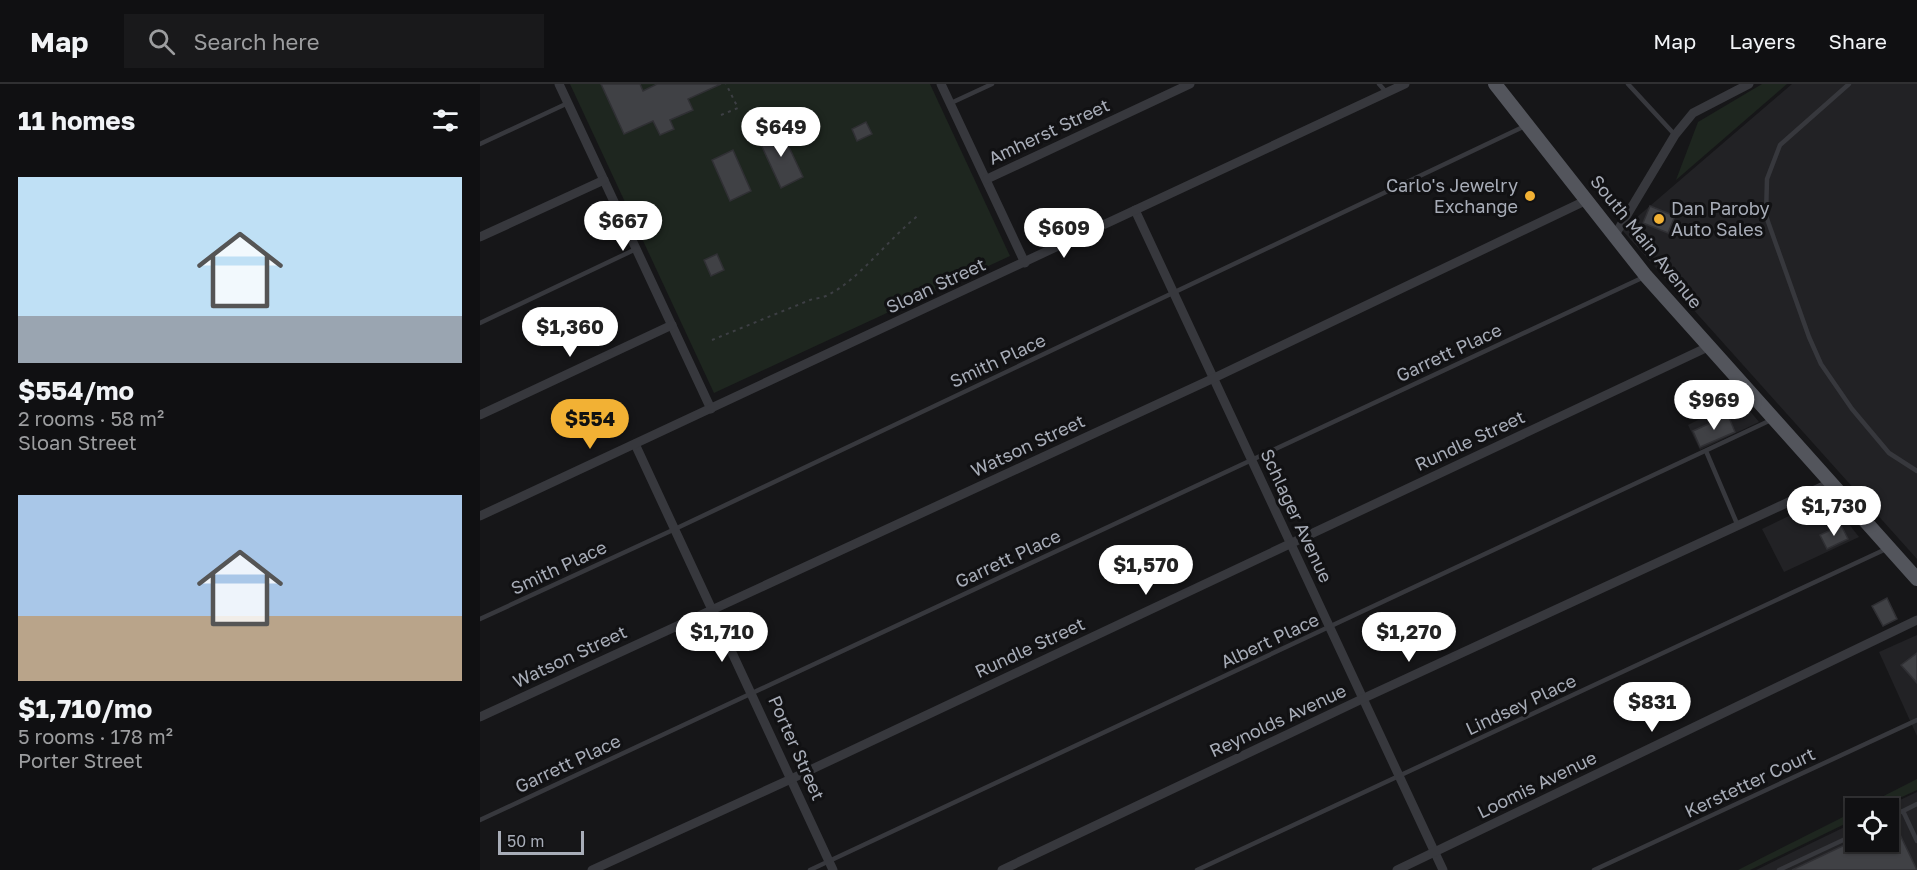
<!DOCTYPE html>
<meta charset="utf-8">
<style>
body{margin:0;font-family:"Golos Text",sans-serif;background:#19191b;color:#f1f3f6;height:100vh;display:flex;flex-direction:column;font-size:22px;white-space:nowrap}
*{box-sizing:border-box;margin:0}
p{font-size:20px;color:#9c9d9f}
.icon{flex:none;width:33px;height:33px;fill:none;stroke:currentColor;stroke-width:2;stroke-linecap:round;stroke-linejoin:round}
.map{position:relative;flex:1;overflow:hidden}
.side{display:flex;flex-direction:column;background:#101012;width:480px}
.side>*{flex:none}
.controls{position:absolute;left:1365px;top:714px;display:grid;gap:12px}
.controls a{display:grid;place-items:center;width:54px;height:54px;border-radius:0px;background:#101012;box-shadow:0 2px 4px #0004,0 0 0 2px #303032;font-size:30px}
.scale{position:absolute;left:18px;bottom:15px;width:86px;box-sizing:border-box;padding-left:6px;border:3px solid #a8adb8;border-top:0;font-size:16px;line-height:21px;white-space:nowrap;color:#a8adb8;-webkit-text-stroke:4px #111113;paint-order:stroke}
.price{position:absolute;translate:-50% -51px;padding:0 14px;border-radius:21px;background:#fff;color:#222;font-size:20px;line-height:39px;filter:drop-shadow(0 2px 3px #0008)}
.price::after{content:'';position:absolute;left:50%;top:36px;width:18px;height:14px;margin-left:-9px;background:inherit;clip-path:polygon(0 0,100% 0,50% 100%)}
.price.active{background:#f2b134;color:#111}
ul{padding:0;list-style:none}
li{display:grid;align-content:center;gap:12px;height:318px;padding:0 18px}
li span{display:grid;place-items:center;height:186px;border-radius:0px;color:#555}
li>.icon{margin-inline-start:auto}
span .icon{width:108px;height:108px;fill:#fffc;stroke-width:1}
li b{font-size:26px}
h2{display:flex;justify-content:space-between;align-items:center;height:72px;padding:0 18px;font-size:26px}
header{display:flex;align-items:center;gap:36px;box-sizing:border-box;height:84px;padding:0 30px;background:#101012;border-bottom:2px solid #303032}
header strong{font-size:28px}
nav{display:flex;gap:33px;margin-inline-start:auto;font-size:21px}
.search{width:420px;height:54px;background:#19191b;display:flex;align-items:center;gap:15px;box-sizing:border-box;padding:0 21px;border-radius:0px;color:#9c9d9f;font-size:22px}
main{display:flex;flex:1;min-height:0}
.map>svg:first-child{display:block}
.built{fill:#222225}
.green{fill:#1e261f}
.building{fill:#404145;stroke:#303034;stroke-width:1.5}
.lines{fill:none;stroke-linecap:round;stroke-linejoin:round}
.path{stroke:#3d3f44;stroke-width:2;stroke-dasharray:3 4.5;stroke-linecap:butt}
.service{stroke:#37383d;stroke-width:4.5}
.minor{stroke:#37383d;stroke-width:9}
.primary{stroke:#53555c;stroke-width:14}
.poi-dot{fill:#f2b134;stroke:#111113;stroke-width:2}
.labels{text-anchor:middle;stroke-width:6;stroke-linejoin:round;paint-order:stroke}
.street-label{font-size:18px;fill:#a8adb8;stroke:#111113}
.poi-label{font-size:18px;fill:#a8adb8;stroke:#111113;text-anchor:end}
</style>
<header>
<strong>Map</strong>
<div class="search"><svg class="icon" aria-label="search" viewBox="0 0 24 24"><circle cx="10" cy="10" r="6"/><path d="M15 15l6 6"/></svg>Search here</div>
<nav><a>Map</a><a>Layers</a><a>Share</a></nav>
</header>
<main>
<section class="side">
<h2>11 homes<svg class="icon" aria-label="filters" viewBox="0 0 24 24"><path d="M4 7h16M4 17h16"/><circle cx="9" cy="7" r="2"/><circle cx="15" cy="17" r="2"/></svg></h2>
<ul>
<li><span style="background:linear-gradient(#bfe0f5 75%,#9aa5b1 0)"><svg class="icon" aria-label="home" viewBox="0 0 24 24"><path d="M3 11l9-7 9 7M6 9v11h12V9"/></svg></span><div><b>$554/mo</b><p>2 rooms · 58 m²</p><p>Sloan Street</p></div></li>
<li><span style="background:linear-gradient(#a9c7e8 65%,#b9a48a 0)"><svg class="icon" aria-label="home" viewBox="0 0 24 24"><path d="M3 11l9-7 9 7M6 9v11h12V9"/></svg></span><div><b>$1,710/mo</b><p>5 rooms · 178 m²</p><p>Porter Street</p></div></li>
</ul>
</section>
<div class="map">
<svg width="1437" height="786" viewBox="0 0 1437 786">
<rect width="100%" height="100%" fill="#161618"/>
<g class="built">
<path d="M1312,0H1437V475L1142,146Z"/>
<path d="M1260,315L1279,338L1220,366L1208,341Z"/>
<path d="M1346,414L1365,435L1379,453L1304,488L1282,445Z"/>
<path d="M1437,551V652L1399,568Z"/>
<path d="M1437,708V786H1276L1375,738L1376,758H1408V724H1403Z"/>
</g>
<g class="green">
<path d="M90,0H450L530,172L234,309Z"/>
<path d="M1282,0H1307L1196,96L1218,38Z"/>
<path d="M1437,695V706L1398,724H1380Z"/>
<path d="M1375,727V735L1270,786H1258Z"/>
</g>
<g class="building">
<path d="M121,0H160L163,7L177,0H241L208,15L213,26L190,36L194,45L180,51L173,37L144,50Z"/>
<path d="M386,38L392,50L377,57L372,45Z"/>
<path d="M300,44L323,93L301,104L278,54Z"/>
<path d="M253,66L271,107L250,117L232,76Z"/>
<path d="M1170,122L1195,132L1188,149L1163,139Z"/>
<path d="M237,170L244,186L231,192L224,176Z"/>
<path d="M1248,331L1255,348L1220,363L1213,347Z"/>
<path d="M1361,441L1368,455L1347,465L1340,451Z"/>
<path d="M1407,514L1417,535L1403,542L1392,522Z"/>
<path d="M1437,569V599L1421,581Z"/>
<path d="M1413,736L1437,786H1312L1371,758H1408V738Z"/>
</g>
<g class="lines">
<g class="path">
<path d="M241,31L258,24L246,0"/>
<path d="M232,256L330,216C336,214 343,214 348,211C380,195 410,153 440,130"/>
</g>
<g class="service">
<path d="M899,0L907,9"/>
<path d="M1148,0L1195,51"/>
<path d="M1369,0L1300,61L1287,95L1286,132L1329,253L1341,280L1372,325L1409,369L1437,387"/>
<path d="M471,19L512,0"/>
<path d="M0,60L88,19"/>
<path d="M0,239L156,165"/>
<path d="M1226,367L1258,442"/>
<path d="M0,535L195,445L1045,42"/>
<path d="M1437,720L1423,727L1437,757"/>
<path d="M1408,734L1423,727"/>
<path d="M0,736L1164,193"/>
<path d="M330,786L1291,336"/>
<path d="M717,786L1406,465"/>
<path d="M1114,786L1437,636"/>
<path d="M1299,786L1376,750"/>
</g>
<g class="minor">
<path d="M79,0L231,325"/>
<path d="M461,0L545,179"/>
<path d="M507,95L710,0"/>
<path d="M655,126L963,786"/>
<path d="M1135,151L1195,51L1213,29L1269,0"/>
<path d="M0,153L124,96"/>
<path d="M0,331L192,241"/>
<path d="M155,360L353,786"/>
<path d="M0,432L925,0"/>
<path d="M0,633L734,294L1107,116"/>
<path d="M112,786L311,695L1230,262"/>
<path d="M522,786L882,615L1350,399"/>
<path d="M917,786L1437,536"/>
</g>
<path class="primary" d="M1015,0L1166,192L1437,495"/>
</g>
<g class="poi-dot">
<circle cx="1050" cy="112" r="6"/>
<circle cx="1179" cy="135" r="6"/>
</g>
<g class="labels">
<g class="street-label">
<text transform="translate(569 48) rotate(-25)" y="6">Amherst Street</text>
<text transform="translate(1166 158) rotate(51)" y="6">South Main Avenue</text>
<text transform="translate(456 202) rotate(-25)" y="6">Sloan Street</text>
<text transform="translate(969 269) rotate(-25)" y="6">Garrett Place</text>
<text transform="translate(518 277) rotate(-25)" y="6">Smith Place</text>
<text transform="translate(990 357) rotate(-25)" y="6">Rundle Street</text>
<text transform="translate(548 362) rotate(-25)" y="6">Watson Street</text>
<text transform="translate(816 432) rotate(65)" y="6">Schlager Avenue</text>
<text transform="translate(528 475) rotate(-25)" y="6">Garrett Place</text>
<text transform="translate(79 484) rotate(-25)" y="6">Smith Place</text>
<text transform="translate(790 557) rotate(-25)" y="6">Albert Place</text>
<text transform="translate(550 564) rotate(-25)" y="6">Rundle Street</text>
<text transform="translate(90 573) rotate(-25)" y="6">Watson Street</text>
<text transform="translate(1041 621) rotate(-25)" y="6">Lindsey Place</text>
<text transform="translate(798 637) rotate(-25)" y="6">Reynolds Avenue</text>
<text transform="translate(316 664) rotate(66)" y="6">Porter Street</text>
<text transform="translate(88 680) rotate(-25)" y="6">Garrett Place</text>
<text transform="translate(1270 699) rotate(-25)" y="6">Kerstetter Court</text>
<text transform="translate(1057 701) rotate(-26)" y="6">Loomis Avenue</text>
</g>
<g class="poi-label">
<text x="1038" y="108">Carlo's Jewelry<tspan x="1038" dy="21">Exchange</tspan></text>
<text x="1191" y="131" text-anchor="start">Dan Paroby<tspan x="1191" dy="21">Auto Sales</tspan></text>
</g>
</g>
</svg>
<div class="controls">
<a><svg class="icon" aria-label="locate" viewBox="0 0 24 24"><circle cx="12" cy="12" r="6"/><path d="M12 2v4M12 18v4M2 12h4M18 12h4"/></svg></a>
</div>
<div class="scale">50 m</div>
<b class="price" style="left:301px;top:74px">$649</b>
<b class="price" style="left:143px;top:168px">$667</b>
<b class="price" style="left:584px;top:175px">$609</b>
<b class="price" style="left:90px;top:274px">$1,360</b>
<b class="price" style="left:1234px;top:347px">$969</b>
<b class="price active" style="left:110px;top:366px">$554</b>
<b class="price" style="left:1354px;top:453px">$1,730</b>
<b class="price" style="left:666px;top:512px">$1,570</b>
<b class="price" style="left:242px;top:579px">$1,710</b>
<b class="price" style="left:929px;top:579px">$1,270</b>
<b class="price" style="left:1172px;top:649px">$831</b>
</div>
</main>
